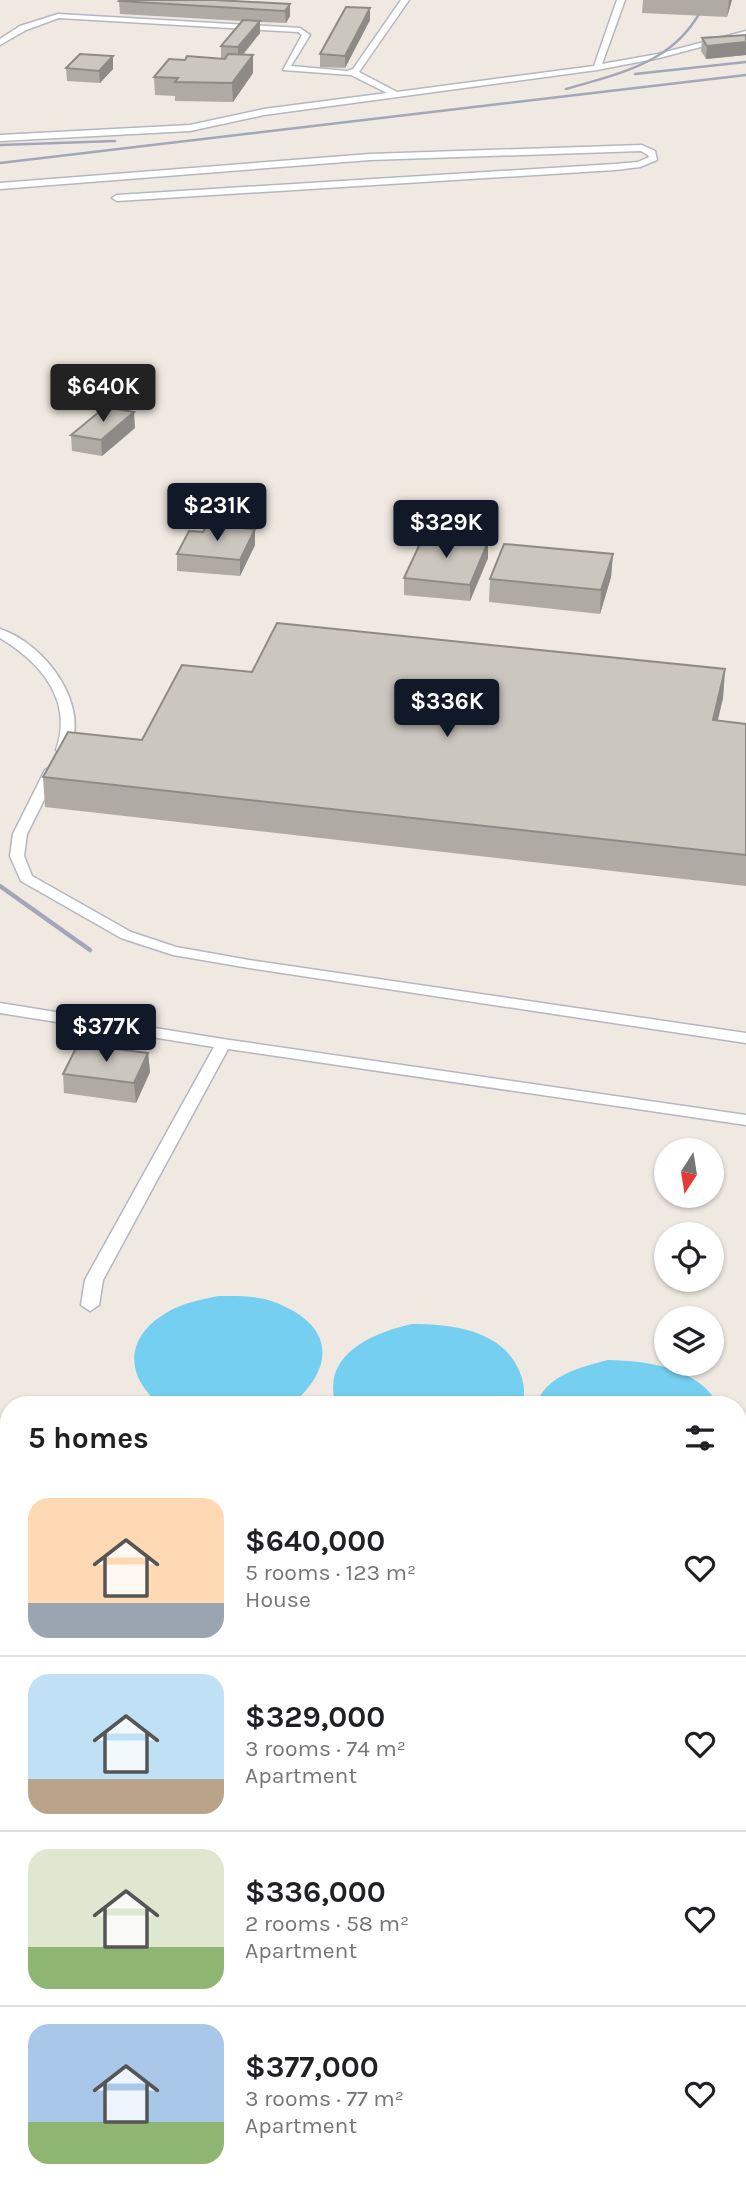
<!DOCTYPE html>
<meta charset="utf-8">
<style>
body{margin:0;font-family:Karla,sans-serif;background:#f6f6f6;color:#202124;height:100vh;display:flex;flex-direction:column;font-size:26px;white-space:nowrap}
*{box-sizing:border-box;margin:0}
p{font-size:23px;color:#757577}
.icon{flex:none;width:38px;height:38px;fill:none;stroke:currentColor;stroke-width:2;stroke-linecap:round;stroke-linejoin:round}
.map{position:relative;flex:1;overflow:hidden}
.side{position:absolute;left:0px;top:1396px;width:747px;height:800px;display:flex;flex-direction:column;background:#fff;border-radius:28px 28px 0 0;box-shadow:0 2px 5px #0004}
.side>*{flex:none}
.needle{width:46px;rotate:192deg}
.buttons{position:absolute;left:654px;top:1138px;display:grid;gap:14px}
.buttons a{display:grid;place-items:center;width:70px;height:70px;border-radius:50%;background:#fff;box-shadow:0 2px 5px #0004;font-size:35px}
.price{position:absolute;translate:-50% -60px;padding:0 16px;border-radius:7px;background:#111827;color:#fff;font-size:23px;line-height:46px;filter:drop-shadow(0 2px 4px #0008)}
.price::after{content:'';position:absolute;left:50%;top:42px;width:21px;height:16px;margin-left:-10px;background:inherit;clip-path:polygon(0 0,100% 0,50% 100%)}
.price.selected{background:#222;color:#fff}
ul{padding:0;list-style:none}
li{display:flex;align-items:center;gap:21px;height:175px;padding:0 28px}
li+li{border-top:2px solid #e0e0e0}
li span{display:grid;place-items:center;flex:none;width:196px;height:140px;border-radius:21px;color:#555}
li>.icon{margin-inline-start:auto}
span .icon{width:84px;height:84px;fill:#fffc;stroke-width:1}
li b{font-size:30px}
h2{display:flex;justify-content:space-between;align-items:center;height:84px;padding:0 28px;font-size:30px}
.map>svg:first-child{display:block}
.water{fill:#75cff0}
.lines{fill:none;stroke-linecap:round;stroke-linejoin:round}
.service-casing{stroke:#b4b7c1;stroke-width:3}
.service{fill:#fff;fill-rule:evenodd}
.rail-far1{stroke:#a3a6b8;stroke-width:2.5}
.rail{stroke:#a3a6b8;stroke-width:4.5}
.wall{fill:#afaba4}
.shaded-wall{fill:#8e8b86}
.building{fill:#cbc7bf;stroke:#8e8b86;stroke-width:2}
</style>
<div class="map">
<svg width="746" height="2195" viewBox="0 0 746 2195">
<rect width="100%" height="100%" fill="#efe9e1"/>
<g class="water">
<path d="M218,1296C237,1296 258,1295 277,1303C334,1326 336,1367 291,1405H161C125,1377 124,1338 166,1313C182,1303 200,1300 218,1296Z"/>
<path d="M412,1324C450,1324 499,1329 518,1368C523,1379 527,1393 521,1405H336C320,1355 372,1333 412,1324Z"/>
<path d="M608,1360C648,1361 697,1367 719,1405H536C546,1375 581,1367 608,1360Z"/>
<path d="M9,1645V1881L0,1879V1648Z"/>
<path d="M0,1939L9,1943V2188H11L2,2195Z"/>
<path d="M196,2188H485L479,2195H202Z"/>
</g>
<g class="lines">
<g class="service-casing">
<g id="service">
<path d="M401,0H409L359,72L397,92L594,66L617,0H625L602,64L658,54L746,31V35L659,58L597,70L264,115L190,131L0,141V135L190,125L264,109L387,93L351,75L283,70L302,35L298,32L59,18L26,30L0,45V39L20,26L58,14L300,28L310,35L291,66L347,71L353,69Z"/>
<path d="M642,145L655,151L657,160L640,167L615,170L117,201L112,198L117,195L615,164L638,162L649,157L648,155L641,151L370,160L0,189V183L370,154Z"/>
<path d="M0,629C44,643 93,706 68,753L63,754L56,750C74,700 40,662 0,638Z"/>
<path d="M52,766L59,770L27,834L24,856L32,876L131,932L176,947L249,960L746,1033V1043L249,968L173,955L121,938L21,881L10,856L13,834L45,770Z"/>
<path d="M0,1003L223,1039L746,1115V1125L228,1049L103,1280L99,1305L90,1311L81,1305L85,1280L214,1047L0,1013Z"/>
</g>
</g>
<use href="#service" class="service"/>
<g class="rail-far1">
<path d="M635,74L746,62"/>
<path d="M566,89C625,72 680,61 706,0"/>
<path d="M0,145L115,141"/>
<path d="M0,163L746,75"/>
</g>
<path class="rail" d="M0,886L90,950"/>
</g>
<g class="wall">
<path d="M643,0H732L727,17L642,13Z"/>
<path d="M119,1L290,4V16L286,23L260,22V33L243,55H253V73L233,102L175,101V96L155,95L154,77L185,60L221,59V46L242,21L120,14Z"/>
<path d="M370,20L345,68L320,67V54Z"/>
<path d="M746,35V55L706,59L701,51L702,38Z"/>
<path d="M113,56V69L100,83L67,81L66,68Z"/>
<path d="M135,428L102,456L72,451L71,435Z"/>
<path d="M255,529V545L240,576L177,571V554L203,532Z"/>
<path d="M613,554L611,577L600,614L489,602L490,579Z"/>
<path d="M488,558L470,601L404,595V578Z"/>
<path d="M725,669L723,698L717,721L746,724V886L45,807L43,777L142,740L252,672Z"/>
<path d="M148,1053L150,1072L136,1103L64,1093L63,1074Z"/>
<path d="M0,1528L9,1529V1624L0,1622Z"/>
</g>
<g class="shaded-wall">
<path d="M729,0H732L727,17Z"/>
<path d="M290,4V16L286,23L285,11Z"/>
<path d="M370,8V20L345,68V56Z"/>
<path d="M260,21V33L238,60V47Z"/>
<path d="M746,42V55L706,59L707,46Z"/>
<path d="M253,55V73L233,102L232,83Z"/>
<path d="M113,56V69L100,83L99,71Z"/>
<path d="M134,412L135,428L102,456L101,440Z"/>
<path d="M255,529V545L240,576V560Z"/>
<path d="M488,542V558L470,601V585Z"/>
<path d="M613,554L611,577L600,614L601,590Z"/>
<path d="M725,669L723,698L711,750L713,720Z"/>
<path d="M148,1053L150,1072L136,1103L134,1083Z"/>
</g>
<g class="building">
<path d="M120,0H215L290,4L285,11L119,1Z"/>
<path d="M346,7L370,8L345,56L320,54Z"/>
<path d="M243,20L260,21L238,47L221,46Z"/>
<path d="M746,35V42L707,46L702,38Z"/>
<path d="M80,54L113,56L99,71L66,68Z"/>
<path d="M228,54L253,55L232,83L175,82L178,78L154,77L169,59L185,60L187,56L225,59Z"/>
<path d="M105,407L134,412L101,440L71,435Z"/>
<path d="M207,525L255,529L240,560L177,554L189,531L203,532Z"/>
<path d="M424,535L488,542L470,585L404,578Z"/>
<path d="M504,544L613,554L601,590L490,579Z"/>
<path d="M277,623L725,669L713,720L746,724V855L43,777L68,732L142,740L182,665L252,672Z"/>
<path d="M78,1044L148,1053L134,1083L63,1074Z"/>
<path d="M0,1528L9,1529V1596L0,1594Z"/>
</g>
</svg>
<div class="buttons">
<a><svg class="needle" viewBox="-14 -14 28 28"><path d="M0-13l5 13h-10z" fill="#e53935"/><path d="M0 13l5-13h-10z" fill="#757577"/></svg></a>
<a><svg class="icon" aria-label="locate" viewBox="0 0 24 24"><circle cx="12" cy="12" r="6"/><path d="M12 2v4M12 18v4M2 12h4M18 12h4"/></svg></a>
<a><svg class="icon" aria-label="layers" viewBox="0 0 24 24"><path d="M12 4l9 5-9 5-9-5zM3 14l9 5 9-5"/></svg></a>
</div>
<b class="price selected" style="left:103px;top:424px">$640K</b>
<b class="price" style="left:217px;top:543px">$231K</b>
<b class="price" style="left:446px;top:560px">$329K</b>
<b class="price" style="left:447px;top:739px">$336K</b>
<b class="price" style="left:106px;top:1064px">$377K</b>
<section class="side">
<h2>5 homes<svg class="icon" aria-label="filters" viewBox="0 0 24 24"><path d="M4 7h16M4 17h16"/><circle cx="9" cy="7" r="2"/><circle cx="15" cy="17" r="2"/></svg></h2>
<ul>
<li><span style="background:linear-gradient(#ffd9b3 75%,#9aa5b1 0)"><svg class="icon" aria-label="home" viewBox="0 0 24 24"><path d="M3 11l9-7 9 7M6 9v11h12V9"/></svg></span><div><b>$640,000</b><p>5 rooms · 123 m²</p><p>House</p></div><svg class="icon" aria-label="heart" viewBox="0 0 24 24"><path d="M12 20l-8-8c-3-5 5-10 8-4 3-6 11-1 8 4z"/></svg></li>
<li><span style="background:linear-gradient(#bfe0f5 75%,#b9a48a 0)"><svg class="icon" aria-label="home" viewBox="0 0 24 24"><path d="M3 11l9-7 9 7M6 9v11h12V9"/></svg></span><div><b>$329,000</b><p>3 rooms · 74 m²</p><p>Apartment</p></div><svg class="icon" aria-label="heart" viewBox="0 0 24 24"><path d="M12 20l-8-8c-3-5 5-10 8-4 3-6 11-1 8 4z"/></svg></li>
<li><span style="background:linear-gradient(#dfe7d0 70%,#8fb573 0)"><svg class="icon" aria-label="home" viewBox="0 0 24 24"><path d="M3 11l9-7 9 7M6 9v11h12V9"/></svg></span><div><b>$336,000</b><p>2 rooms · 58 m²</p><p>Apartment</p></div><svg class="icon" aria-label="heart" viewBox="0 0 24 24"><path d="M12 20l-8-8c-3-5 5-10 8-4 3-6 11-1 8 4z"/></svg></li>
<li><span style="background:linear-gradient(#a9c7e8 70%,#8fb573 0)"><svg class="icon" aria-label="home" viewBox="0 0 24 24"><path d="M3 11l9-7 9 7M6 9v11h12V9"/></svg></span><div><b>$377,000</b><p>3 rooms · 77 m²</p><p>Apartment</p></div><svg class="icon" aria-label="heart" viewBox="0 0 24 24"><path d="M12 20l-8-8c-3-5 5-10 8-4 3-6 11-1 8 4z"/></svg></li>
</ul>
</section>
</div>
